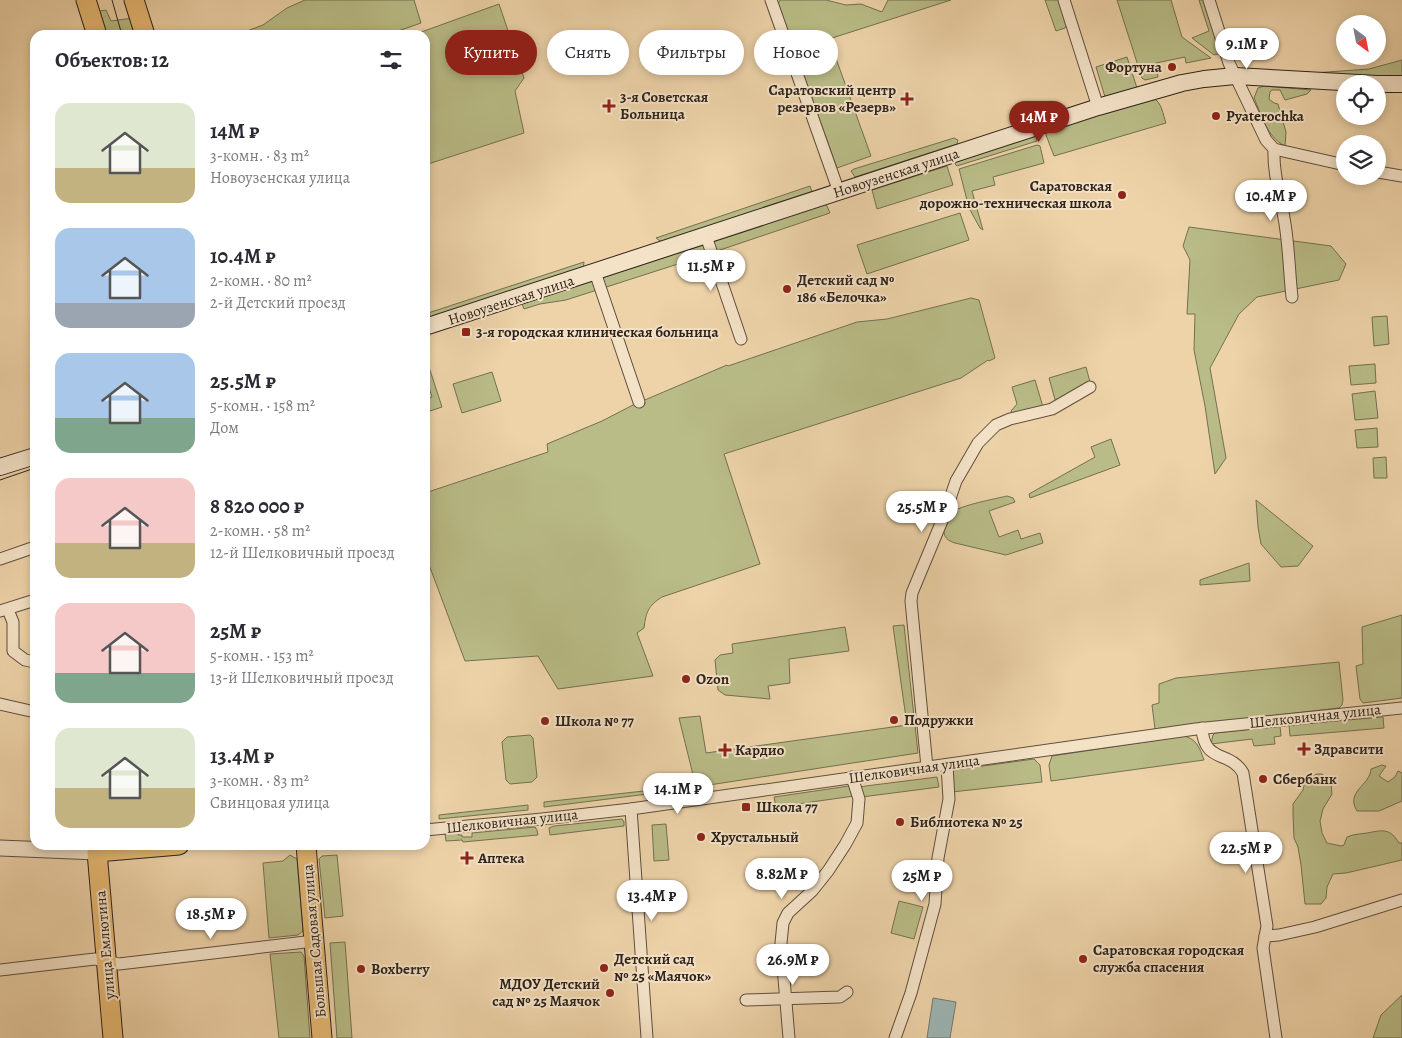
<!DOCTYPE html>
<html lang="ru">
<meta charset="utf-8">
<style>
body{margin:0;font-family:Alegreya,serif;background:#f7f7f7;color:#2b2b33;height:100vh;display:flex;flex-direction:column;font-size:19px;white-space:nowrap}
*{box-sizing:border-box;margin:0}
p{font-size:16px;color:#7c7c81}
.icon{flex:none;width:28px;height:28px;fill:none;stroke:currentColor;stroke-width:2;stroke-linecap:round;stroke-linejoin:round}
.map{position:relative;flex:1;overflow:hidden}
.details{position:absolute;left:30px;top:30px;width:400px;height:820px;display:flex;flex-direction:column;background:#fff;border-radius:15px;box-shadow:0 2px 8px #0003}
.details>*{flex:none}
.guide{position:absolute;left:445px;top:30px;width:475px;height:45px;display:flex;gap:10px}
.needle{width:32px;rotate:148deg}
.fabs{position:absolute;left:1336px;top:15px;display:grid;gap:10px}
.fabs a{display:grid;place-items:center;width:50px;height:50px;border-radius:50%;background:#fff;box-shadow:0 2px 8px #0003;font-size:25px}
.price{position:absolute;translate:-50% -42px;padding:0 11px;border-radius:18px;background:#fff;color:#222;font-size:16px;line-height:32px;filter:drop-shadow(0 1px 2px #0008)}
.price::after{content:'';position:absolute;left:50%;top:30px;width:15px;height:11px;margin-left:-8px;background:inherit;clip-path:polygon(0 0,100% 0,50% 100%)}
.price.active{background:#8f2418;color:#fff}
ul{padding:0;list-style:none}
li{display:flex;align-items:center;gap:15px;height:125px;padding:0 25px}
li span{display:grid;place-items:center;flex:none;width:140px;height:100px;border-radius:15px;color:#555}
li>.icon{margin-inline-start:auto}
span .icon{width:60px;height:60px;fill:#fffc;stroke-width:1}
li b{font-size:21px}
h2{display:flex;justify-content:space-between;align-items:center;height:60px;padding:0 25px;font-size:21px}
.pill{padding:0 18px;border-radius:22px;background:#fff;box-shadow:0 2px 8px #0003;font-size:18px;line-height:45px}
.pill.active{background:#8f2418;color:#fff}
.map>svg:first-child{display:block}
.green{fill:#b9bc87;stroke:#747051}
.water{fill:#9db6b3;stroke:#717b76}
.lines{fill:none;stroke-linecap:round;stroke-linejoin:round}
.minor-casing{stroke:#5e4f3e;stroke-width:13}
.tertiary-casing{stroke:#5e4f3e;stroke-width:17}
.secondary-casing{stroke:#2e231b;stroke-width:18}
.primary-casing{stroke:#2e231b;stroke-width:21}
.minor{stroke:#f4e2c7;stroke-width:11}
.tertiary{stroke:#f4e2c7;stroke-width:15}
.secondary{stroke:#f4e2c7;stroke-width:16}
.primary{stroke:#e7ba74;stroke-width:19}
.tram{stroke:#2e231b;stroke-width:1}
.poi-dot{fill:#8f2418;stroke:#f4e2c7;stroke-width:2}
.labels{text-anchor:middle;stroke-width:4;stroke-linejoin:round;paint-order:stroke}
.poi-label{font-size:15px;font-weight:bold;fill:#2e231b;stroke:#f4e2c7;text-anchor:start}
.street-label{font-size:15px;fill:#2e231b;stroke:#f4e2c7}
</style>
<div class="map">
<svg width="1402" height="1038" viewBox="0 0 1402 1038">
<rect width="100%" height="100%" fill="#eed3a9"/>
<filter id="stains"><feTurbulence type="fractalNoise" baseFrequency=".004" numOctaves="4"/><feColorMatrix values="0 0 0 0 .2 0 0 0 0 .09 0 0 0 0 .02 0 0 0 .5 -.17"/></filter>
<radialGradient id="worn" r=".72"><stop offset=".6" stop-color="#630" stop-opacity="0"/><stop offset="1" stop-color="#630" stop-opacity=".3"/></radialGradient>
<g class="green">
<path d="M305,0H414L421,23L387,35H247V31L263,25L287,8Z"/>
<path d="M780,0H826L846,5L861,4L882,12L888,0H951L829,39L871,156L837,168L778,4Z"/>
<path d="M1045,0H1060L1068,24L1065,28L1056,31Z"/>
<path d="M1117,0H1171L1182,37L1211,58L1186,63L1185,57L1156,63L1158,77L1145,80L1142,78Z"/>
<path d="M1199,0H1206L1222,53L1214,55L1192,38L1209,31Z"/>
<path d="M499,4L524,78L515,91L524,133L425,165V35H413Z"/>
<path d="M106,10L111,21L133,18L138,35H101L94,12Z"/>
<path d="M1127,57L1137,88L1105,97L1096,67Z"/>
<path d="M1402,60V78L1313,73L1369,69Z"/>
<path d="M1264,86L1311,90L1307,94L1285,100L1280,90H1272L1270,92L1269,99L1274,103L1278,104L1286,132L1285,146C1266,136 1262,116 1254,98L1258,88Z"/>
<path d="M1153,98C1162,102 1163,115 1166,123L1054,156L1046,135L1047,131Z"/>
<path d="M1036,136L1037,141L957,166L955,164L956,162Z"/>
<path d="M954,138L958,140L957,144L855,177L851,171L854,169Z"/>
<path d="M1037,145L1040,146L1044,163L993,177L995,185L972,191L983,230L980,228L969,208L959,169Z"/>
<path d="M947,166L953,185L877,209L872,190Z"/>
<path d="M810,186L813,194L663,243L656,238Z"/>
<path d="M824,204L827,206L830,213L714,252L712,244L714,241Z"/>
<path d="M960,213L969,240L867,274L857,245Z"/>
<path d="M1189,227L1331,246L1346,264L1339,280L1257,297L1239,314L1210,368L1226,458L1215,474L1205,406L1194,350L1195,314H1187L1190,260L1183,246Z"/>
<path d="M703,245L709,254L566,300L540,304L524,309L522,304Z"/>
<path d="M584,262L583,270L425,322V314Z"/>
<path d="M971,298L979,300L995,358L989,361L988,360L961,378L724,454L760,564L662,597C648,606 646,612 644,628L637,633L653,676L558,689L538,656L465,661L425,554V493L548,452L547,444L602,421L633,405L727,365L728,366L857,322L887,319Z"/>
<path d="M1387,316L1389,344L1374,346L1372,317Z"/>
<path d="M425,355L442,407L430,411L426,400L432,397L425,376Z"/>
<path d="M1375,364L1376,383L1351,385L1349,366Z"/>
<path d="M1086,367L1090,382L1056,403L1049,378Z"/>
<path d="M492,372L501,401L462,413L453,384Z"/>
<path d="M1035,380L1043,407L1013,416L1011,411L1017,404L1012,387Z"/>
<path d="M1375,391L1378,418L1355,420L1352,394Z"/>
<path d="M1377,428L1378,447L1357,448L1355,430Z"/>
<path d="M1111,439L1120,465L1030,498L1029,494L1095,457L1091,447Z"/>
<path d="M1386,457L1387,478H1374L1373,458Z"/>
<path d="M1007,496L1013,498L1015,502L989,511L999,537L1018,530L1021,539L1040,533L1043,543L1006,555L955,543C948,541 943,537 944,529C945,522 947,516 953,512C961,505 995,499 1007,496Z"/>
<path d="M1256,500L1313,546L1298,566L1281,567L1261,544L1258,527Z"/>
<path d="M1249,563L1250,581L1200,585V580Z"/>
<path d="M1402,615V698L1363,703L1360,699L1356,666L1363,664L1362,627Z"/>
<path d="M904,625L918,753L696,787L679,718L700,716L706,753L907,725L893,626Z"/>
<path d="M845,627L849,651L789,659L790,683L768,686L770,699L725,695L718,690L715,660L720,655L733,653L732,644Z"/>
<path d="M1339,662L1343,700L1342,705L1339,708L1155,729L1152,705L1159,703V684L1176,678Z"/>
<path d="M1383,717L1384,728L1290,736L1289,725Z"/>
<path d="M1280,726L1281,736L1274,737L1275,744L1254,746L1252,739L1211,744L1213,735L1215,733Z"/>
<path d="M530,735L533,738L537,777L532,782L510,784L506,780L502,742L507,737Z"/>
<path d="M1184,736C1197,739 1200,749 1204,760L1051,781L1049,765L1052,756Z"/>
<path d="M1034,759L1040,765L1042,782L952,792L951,772L954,770Z"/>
<path d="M1382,765L1386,766L1379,776L1388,782L1395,777L1398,771L1402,773V801L1379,811H1357C1345,791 1370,786 1371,769Z"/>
<path d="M1317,774H1322L1331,782L1332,794L1323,809L1320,821L1322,833L1327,843L1341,846L1344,845L1347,837C1354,834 1360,834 1367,833C1383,830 1390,828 1399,843H1402V860L1346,873L1333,874L1327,887L1326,898L1321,904H1305L1301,865L1298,847L1294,838L1293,815V804L1303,790L1305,780Z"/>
<path d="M937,777L939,787L862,797L858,787Z"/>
<path d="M849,786L854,796L776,807L774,797Z"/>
<path d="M671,788L672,791L544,807V802Z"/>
<path d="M528,805V810L439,819V815Z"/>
<path d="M622,819L624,822V826L550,835L549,828L554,826Z"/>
<path d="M666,824L669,860L654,861L652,825Z"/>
<path d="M535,827L537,830L538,835L463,842L462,840L446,841L445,834L458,833V835H462V837H472V833Z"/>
<path d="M290,855L297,859L303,931L298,935L269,938L263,863L283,861Z"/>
<path d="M337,855L343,916L325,918L319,859L322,856Z"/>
<path d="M899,901L923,907L914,939L891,933Z"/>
<path d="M345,942L352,1038H337L330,943Z"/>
<path d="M301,952L304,956L310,1038H279L270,954Z"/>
<path d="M1402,995V1038H1373L1381,1015Z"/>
</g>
<path class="water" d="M933,998L956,1002L950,1038H927Z"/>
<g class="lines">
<g class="minor-casing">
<g id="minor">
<path d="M771,0L839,192"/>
<path d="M1064,0L1098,107"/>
<path d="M1209,0L1229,63L1266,140L1274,149C1273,173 1280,194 1284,218C1289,244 1289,271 1292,297"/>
<path d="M1274,149L1345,165"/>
<path d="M1378,172L1402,176"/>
<path d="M706,236L741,339"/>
<path d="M595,272L639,402"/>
<path d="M0,559L35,547"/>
<path d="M8,610L13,622V651L25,660L35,662"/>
<path d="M0,611L35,600"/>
<path d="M0,704L35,712"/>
<path d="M1202,728C1204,764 1230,750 1243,773L1267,926L1263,948L1276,1038"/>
<path d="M927,767L911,601L912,593L944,516L956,481L978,443L996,425L1010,419L1052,409L1090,387"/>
<path d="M631,809L647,1038"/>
<path d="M425,830L542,819L631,809L1196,729L1402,708"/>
<path d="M1265,936L1279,935L1315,927L1402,900"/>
<path d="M0,970L95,959L119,964L314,941"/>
<path d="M746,1000L840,997L847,992"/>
<path d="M789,1038L781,943L783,923L788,913L812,891L828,871L845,845L857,823L859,799L852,777"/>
<path d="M895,1038L911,993L935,904L938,858L949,799L947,765"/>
</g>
</g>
<g class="tertiary-casing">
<path id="tertiary" d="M0,848L97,852"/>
</g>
<g class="secondary-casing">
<g id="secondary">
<path d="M1378,84H1402"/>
<path d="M425,327L1098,107L1182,83L1204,79L1235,76L1377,84"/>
<path d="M0,467L35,456"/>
</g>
</g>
<g class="primary-casing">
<g id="primary">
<path d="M86,0L97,35"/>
<path d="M134,0L145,35"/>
<path d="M306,845L322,1038"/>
<path d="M113,1038L97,852L179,845"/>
</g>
</g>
<use href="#minor" class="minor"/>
<use href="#tertiary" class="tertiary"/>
<use href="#secondary" class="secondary"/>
<use href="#primary" class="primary"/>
<g class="tram">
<path d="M112,0L122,35"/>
<path d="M0,480L35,468"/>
</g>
</g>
<g class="poi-dot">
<circle cx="1172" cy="67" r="5"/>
<path d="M904.5 91.5h5v5h5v5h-5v5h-5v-5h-5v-5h5z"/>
<path d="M606.5 98.5h5v5h5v5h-5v5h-5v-5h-5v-5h5z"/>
<circle cx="1216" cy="116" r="5"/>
<circle cx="1122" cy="195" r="5"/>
<circle cx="787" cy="289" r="5"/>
<rect x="461" y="327" width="10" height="10" rx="2.5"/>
<circle cx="686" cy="679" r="5"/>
<circle cx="894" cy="720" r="5"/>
<circle cx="545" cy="721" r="5"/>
<path d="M1301.5 741.5h5v5h5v5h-5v5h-5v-5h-5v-5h5z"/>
<path d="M722.5 742.5h5v5h5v5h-5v5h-5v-5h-5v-5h5z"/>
<circle cx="1263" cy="779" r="5"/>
<rect x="741" y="802" width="10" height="10" rx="2.5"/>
<circle cx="900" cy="822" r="5"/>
<circle cx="701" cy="837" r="5"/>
<path d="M464.5 850.5h5v5h5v5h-5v5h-5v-5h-5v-5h5z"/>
<circle cx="1083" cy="959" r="5"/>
<circle cx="604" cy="968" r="5"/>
<circle cx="361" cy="969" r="5"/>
<circle cx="610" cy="993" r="5"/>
</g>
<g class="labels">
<g class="poi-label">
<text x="1162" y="72" text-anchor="end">Фортуна</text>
<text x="896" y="95" text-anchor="end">Саратовский центр<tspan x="896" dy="17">резервов «Резерв»</tspan></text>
<text x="620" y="102">3-я Советская<tspan x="620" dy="17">Больница</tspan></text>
<text x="1226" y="121">Pyaterochka</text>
<text x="1112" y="191" text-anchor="end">Саратовская<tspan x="1112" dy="17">дорожно-техническая школа</tspan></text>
<text x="797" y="285">Детский сад №<tspan x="797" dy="17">186 «Белочка»</tspan></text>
<text x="476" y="337">3-я городская клиническая больница</text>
<text x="696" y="684">Ozon</text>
<text x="904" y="725">Подружки</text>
<text x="555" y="726">Школа № 77</text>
<text x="1314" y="754">Здравсити</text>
<text x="735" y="755">Кардио</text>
<text x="1273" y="784">Сбербанк</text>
<text x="756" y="812">Школа 77</text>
<text x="910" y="827">Библиотека № 25</text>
<text x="711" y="842">Хрустальный</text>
<text x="478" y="863">Аптека</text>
<text x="1093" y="955">Саратовская городская<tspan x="1093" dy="17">служба спасения</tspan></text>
<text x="614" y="964">Детский сад<tspan x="614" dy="17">№ 25 «Маячок»</tspan></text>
<text x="371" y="974">Boxberry</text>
<text x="600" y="989" text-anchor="end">МДОУ Детский<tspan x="600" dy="17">сад № 25 Маячок</tspan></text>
</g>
<g class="street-label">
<text transform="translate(896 173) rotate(-18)" y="5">Новоузенская улица</text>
<text transform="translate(511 300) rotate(-18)" y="5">Новоузенская улица</text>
<text transform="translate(1315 716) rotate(-6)" y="5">Шелковичная улица</text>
<text transform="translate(914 769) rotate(-8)" y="5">Шелковичная улица</text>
<text transform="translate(512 821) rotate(-6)" y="5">Шелковичная улица</text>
<text transform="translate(314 941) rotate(-95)" y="5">Большая Садовая улица</text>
<text transform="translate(105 945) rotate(-95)" y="5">улица Емлютина</text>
</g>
</g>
<rect width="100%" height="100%" filter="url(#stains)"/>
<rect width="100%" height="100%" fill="url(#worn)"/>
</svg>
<div class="fabs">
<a><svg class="needle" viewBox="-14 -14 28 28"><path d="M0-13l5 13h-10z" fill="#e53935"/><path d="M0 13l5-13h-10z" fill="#7c7c81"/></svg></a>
<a><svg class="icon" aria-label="locate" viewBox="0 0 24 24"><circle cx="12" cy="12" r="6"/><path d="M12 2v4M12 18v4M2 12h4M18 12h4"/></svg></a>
<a><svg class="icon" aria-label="layers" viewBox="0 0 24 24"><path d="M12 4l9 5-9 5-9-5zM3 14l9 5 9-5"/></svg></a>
</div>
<b class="price" style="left:1247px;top:70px">9.1M ₽</b>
<b class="price active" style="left:1039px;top:143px">14M ₽</b>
<b class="price" style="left:1271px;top:222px">10.4M ₽</b>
<b class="price" style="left:711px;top:292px">11.5M ₽</b>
<b class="price" style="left:922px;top:533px">25.5M ₽</b>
<b class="price" style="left:678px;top:815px">14.1M ₽</b>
<b class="price" style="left:1246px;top:874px">22.5M ₽</b>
<b class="price" style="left:782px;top:900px">8.82M ₽</b>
<b class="price" style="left:922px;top:902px">25M ₽</b>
<b class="price" style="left:652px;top:922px">13.4M ₽</b>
<b class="price" style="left:211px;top:940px">18.5M ₽</b>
<b class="price" style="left:793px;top:986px">26.9M ₽</b>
<div class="guide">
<a class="pill active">Купить</a>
<a class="pill">Снять</a>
<a class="pill">Фильтры</a>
<a class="pill">Новое</a>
</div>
<section class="details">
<h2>Объектов: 12<svg class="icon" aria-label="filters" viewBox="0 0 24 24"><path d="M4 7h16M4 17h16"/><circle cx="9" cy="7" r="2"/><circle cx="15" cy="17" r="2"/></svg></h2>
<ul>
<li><span style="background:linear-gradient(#dfe7d0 65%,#c2b280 0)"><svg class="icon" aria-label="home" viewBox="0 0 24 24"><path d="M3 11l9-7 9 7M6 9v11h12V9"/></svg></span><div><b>14M ₽</b><p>3-комн. · 83 m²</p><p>Новоузенская улица</p></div></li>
<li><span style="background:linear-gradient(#a9c7e8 75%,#9aa5b1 0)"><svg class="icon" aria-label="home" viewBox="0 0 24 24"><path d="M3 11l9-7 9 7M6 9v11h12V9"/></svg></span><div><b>10.4M ₽</b><p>2-комн. · 80 m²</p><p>2-й Детский проезд</p></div></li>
<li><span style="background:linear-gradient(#a9c7e8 65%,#7fa58c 0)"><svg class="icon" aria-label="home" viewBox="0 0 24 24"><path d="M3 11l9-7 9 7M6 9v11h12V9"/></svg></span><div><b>25.5M ₽</b><p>5-комн. · 158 m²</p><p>Дом</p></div></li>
<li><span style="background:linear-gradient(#f6c9c9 65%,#c2b280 0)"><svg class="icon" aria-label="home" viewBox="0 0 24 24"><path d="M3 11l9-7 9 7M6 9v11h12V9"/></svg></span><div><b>8 820 000 ₽</b><p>2-комн. · 58 m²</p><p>12-й Шелковичный проезд</p></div></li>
<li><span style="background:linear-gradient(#f6c9c9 70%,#7fa58c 0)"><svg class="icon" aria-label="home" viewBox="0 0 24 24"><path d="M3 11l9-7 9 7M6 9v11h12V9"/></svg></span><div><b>25M ₽</b><p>5-комн. · 153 m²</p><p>13-й Шелковичный проезд</p></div></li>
<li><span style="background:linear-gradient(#dfe7d0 60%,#c2b280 0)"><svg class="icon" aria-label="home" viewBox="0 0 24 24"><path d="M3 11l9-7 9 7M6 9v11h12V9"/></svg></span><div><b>13.4M ₽</b><p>3-комн. · 83 m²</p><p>Свинцовая улица</p></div></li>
</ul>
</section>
</div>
